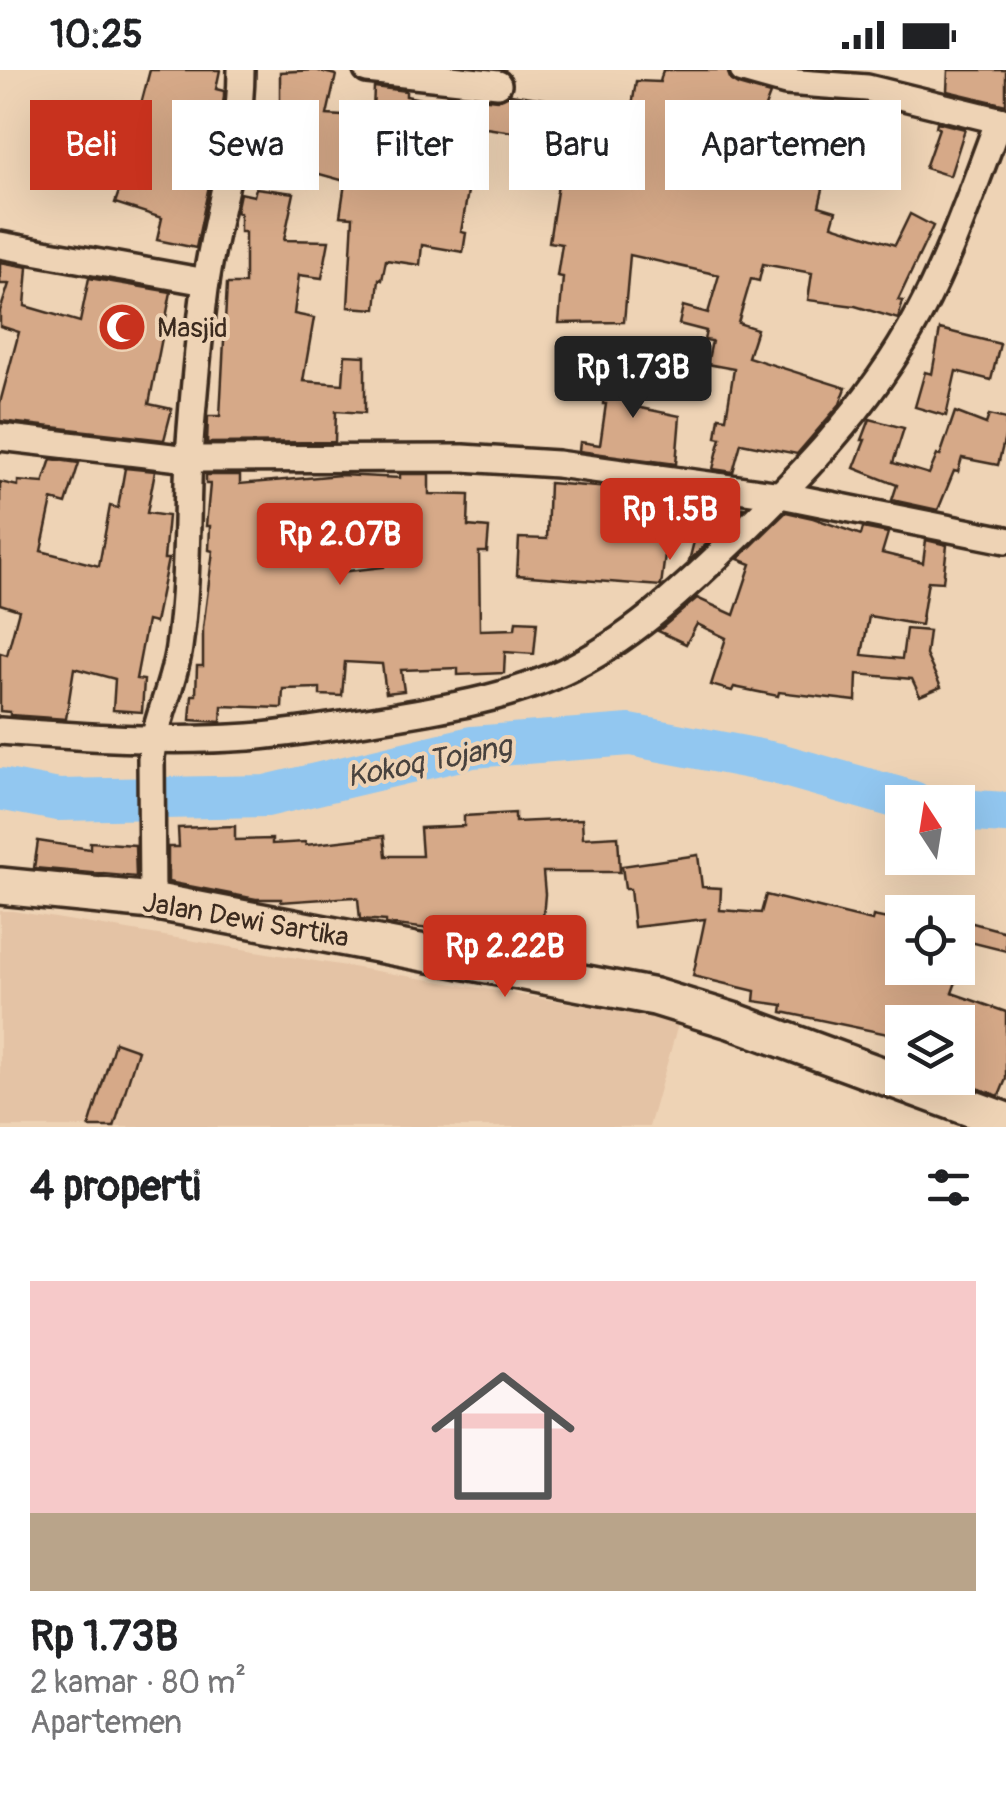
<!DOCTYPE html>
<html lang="id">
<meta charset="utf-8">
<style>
body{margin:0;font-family:Pangolin,sans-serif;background:#f2f2f2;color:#202124;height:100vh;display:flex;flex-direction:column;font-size:38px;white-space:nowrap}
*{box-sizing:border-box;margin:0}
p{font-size:32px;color:#757577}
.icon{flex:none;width:55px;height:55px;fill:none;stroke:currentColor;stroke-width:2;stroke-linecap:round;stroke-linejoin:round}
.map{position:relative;height:1057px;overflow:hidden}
.details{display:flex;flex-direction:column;background:#fff;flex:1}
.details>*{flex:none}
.top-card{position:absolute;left:30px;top:30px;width:948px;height:90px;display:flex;gap:20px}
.needle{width:65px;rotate:348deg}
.controls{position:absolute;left:885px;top:715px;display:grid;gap:20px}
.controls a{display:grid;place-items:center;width:90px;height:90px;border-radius:0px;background:#fff;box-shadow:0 10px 40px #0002;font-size:50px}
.price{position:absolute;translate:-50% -85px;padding:0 22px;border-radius:10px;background:#c8321e;color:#fff;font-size:32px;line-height:65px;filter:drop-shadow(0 2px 5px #0008)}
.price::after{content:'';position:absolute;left:50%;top:60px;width:30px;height:22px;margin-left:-15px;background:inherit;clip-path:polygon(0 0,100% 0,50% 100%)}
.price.current{background:#222;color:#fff}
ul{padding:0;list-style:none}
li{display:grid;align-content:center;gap:20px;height:530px;padding:0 30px}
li+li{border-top:2px solid #e0e0e0}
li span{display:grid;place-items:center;height:310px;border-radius:0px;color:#555}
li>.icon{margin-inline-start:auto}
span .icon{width:180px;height:180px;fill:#fffc;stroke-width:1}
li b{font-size:42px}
h2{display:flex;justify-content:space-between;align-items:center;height:120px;padding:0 30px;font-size:42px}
.chip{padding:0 35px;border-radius:0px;background:#fff;box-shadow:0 10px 40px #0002;font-size:35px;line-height:90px}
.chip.current{background:#c8321e;color:#fff}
.status{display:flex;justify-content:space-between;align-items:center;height:70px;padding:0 50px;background:#fff;direction:ltr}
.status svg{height:28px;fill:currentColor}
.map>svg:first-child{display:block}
.built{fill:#e4c3a5}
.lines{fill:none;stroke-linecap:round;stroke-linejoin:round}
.river{stroke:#92c7f0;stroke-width:42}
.building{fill:#d6a988;stroke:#3b2a1e;stroke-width:2.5;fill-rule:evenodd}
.street-casing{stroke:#3b2a1e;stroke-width:32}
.secondary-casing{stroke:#3b2a1e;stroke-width:42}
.street{stroke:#eed3b5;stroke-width:25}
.secondary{stroke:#eed3b5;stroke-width:35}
.labels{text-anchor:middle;stroke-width:8;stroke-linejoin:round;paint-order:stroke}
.poi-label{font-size:28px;fill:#3b2a1e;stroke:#eed3b5;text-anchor:start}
.street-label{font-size:28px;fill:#3b2a1e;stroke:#eed3b5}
.water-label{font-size:30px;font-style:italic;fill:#48423e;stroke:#eed3b5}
</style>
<div class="status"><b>10:25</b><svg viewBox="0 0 49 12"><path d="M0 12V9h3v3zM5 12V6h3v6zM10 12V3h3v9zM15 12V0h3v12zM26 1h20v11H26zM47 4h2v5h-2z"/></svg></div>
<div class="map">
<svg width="1006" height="1057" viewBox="0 0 1006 1057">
<rect width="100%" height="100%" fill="#eed3b5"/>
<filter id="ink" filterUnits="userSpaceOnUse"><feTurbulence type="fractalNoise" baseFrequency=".01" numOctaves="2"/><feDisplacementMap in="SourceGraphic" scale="20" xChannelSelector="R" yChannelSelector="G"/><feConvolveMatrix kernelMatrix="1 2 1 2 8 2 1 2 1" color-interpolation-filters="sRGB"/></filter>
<g filter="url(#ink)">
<path class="built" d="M0,841H13L679,951L649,1057H0Z"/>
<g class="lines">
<g class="river">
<path d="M0,719L58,730L266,726L472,677L630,665L775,693L913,732"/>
<path d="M958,740L1006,743"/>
</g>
</g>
<g class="building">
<path d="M150,0H220L216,19L224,21V27L216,75L202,72L193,109L210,111L196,178L157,170L162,148L115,133L128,95L121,94L127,67L132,68Z"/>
<path d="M315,0L336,5L327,45L359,47L356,113L390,115L398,42H373L374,17L406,21V26L460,37L461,26L497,30L511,24L586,35L585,42L630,49L636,11L660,12L663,0H727L731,11L738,15L770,24L760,50L853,70L847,91L831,86L819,136L836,141L832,155L895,175L910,144L933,156L898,230L903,231L898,249L855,236L808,230L812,203L763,194L759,211L751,209L738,253L757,259L748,287L846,318L840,334L797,384L741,373L733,402L713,399L721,368L716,367L719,347L726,348L734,299L707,294L712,271L704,270L706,261L679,254L683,236L708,243L719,205L630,185L624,252L559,253L563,207L557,206L562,174L549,172L565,70L479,57L461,162L466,163L463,182L422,175L420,195L386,190L382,210L379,209L376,239L348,237L353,147L340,146L345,113H352L265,89L280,43V2Z"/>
<path d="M948,0H1006V35L947,21Z"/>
<path d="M937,52L965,59L950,106L925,98L939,58L936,57Z"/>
<path d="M256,118L294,123L284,170L329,171L322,208L299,205L294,244L314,248L303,311L343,314L345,285L365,286V343L336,341L335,372L207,373L208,346H220L227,214H245V162H240V143L236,142L240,123L254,126Z"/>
<path d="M0,192L28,197L25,236L80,252L89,208L171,222L149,334L172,339L164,370L0,351V333L19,262L0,256V241L9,214H0Z"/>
<path d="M940,259L1000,274L991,310L956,301L946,346L915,337L925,302L932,304Z"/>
<path d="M611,283L638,290L631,317L633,318L631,336L680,346L676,394L579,381L580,372L600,375L606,334H603L605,305Z"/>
<path d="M955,342L986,354L989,345L1006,349V363L998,395L962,388L958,402L954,401L938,440L892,430L897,415L854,398L865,370H862L870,349L904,358L893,393L929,404L937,385L940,386Z"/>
<path d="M51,389L79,393L66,434L52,430L41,481L99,496L110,436L118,438L125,398L155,401L147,443L168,446L164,489H168L155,553L147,551L136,609L144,610L142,642L113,640L115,609L74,598L66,649L10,645V642L0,641V583L7,585L19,540L0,534V412L18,416V411L43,413Z"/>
<path d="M400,404H429V424L469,425L468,456L489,458L487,482H479L480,560L515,559L516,551L537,552L534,584L505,582L504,603L458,605V598L401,600L404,621L386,623L382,594L345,592L342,626L320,625V618L283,619L282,638L222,636L221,652L190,650L192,625H196L197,596H203V558L213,481L209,480L210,456H206L210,414H206V405H240V414L340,405L400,408ZM336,455L385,457L384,497L339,502Z"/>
<path d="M549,413L622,419V439L670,445L661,516L517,505L519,468L547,469Z"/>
<path d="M709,432L744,438L689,491L698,456Z"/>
<path d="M786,442L813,448L861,465L863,458L888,463L882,483L923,493L926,470L947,475L943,512L928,511L921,555L869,546L862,585L902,589L906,559L929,561L926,585L941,617L920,626L912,609L857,604L856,631L779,622L778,626L734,617L732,621L711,615L726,568L697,554L686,574L658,561L697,528L734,545L751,494L738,489Z"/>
<path d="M515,743V752L582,749L583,768L618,766L620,802H543L545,824L541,871L483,869V863L431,862V859L386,854V851L360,849L358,829L353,827L281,832V829H256L168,812V777H179L178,758L235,756V770L272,769V774L305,772L306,775L384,766L386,786H422L420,758L464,756V746Z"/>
<path d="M38,771L90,779V772L135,775L136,807L34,798Z"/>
<path d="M698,785L702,817L721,818L720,840L761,843L766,825L872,851L873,846L902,852V898H961L952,923L1006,942V1009L999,1026L958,1011V952H902V967L782,942L783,935L754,931L755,921L693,906L705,849L634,857L630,819H625L622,796Z"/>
<path d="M958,849L1006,862V881L958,869Z"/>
<path d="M115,972L138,980L114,1057H89Z"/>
</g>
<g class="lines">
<g class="street-casing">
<g id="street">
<path d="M367,0L498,14"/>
<path d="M743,0L786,12L867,18L1006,52"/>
<path d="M0,175L206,212"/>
<path d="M0,367L189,389L463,388L557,394L781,425L1006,470"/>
<path d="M0,661C82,667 167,673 249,667C297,663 344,655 391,647C446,638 500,629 552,607C618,579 670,532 721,483C796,411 869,338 918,246C951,184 974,116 999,50"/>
<path d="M152,831L151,688C155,650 174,615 179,577C188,513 186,450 189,386C193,330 198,274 205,219C215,145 241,75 241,0"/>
</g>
</g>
<g class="secondary-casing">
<path id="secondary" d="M0,816L152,831L655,927L733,951L1006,1051"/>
</g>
<use href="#street" class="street"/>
<use href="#secondary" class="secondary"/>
</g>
</g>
<defs>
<g id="mosque-disc" transform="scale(2.5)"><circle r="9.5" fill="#c8321e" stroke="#eed3b5"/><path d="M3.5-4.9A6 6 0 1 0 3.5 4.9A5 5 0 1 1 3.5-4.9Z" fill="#fff"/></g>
</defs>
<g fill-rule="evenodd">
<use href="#mosque-disc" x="122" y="257"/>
</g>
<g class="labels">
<g class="poi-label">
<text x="157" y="267">Masjid</text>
</g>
<g class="street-label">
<text transform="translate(246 849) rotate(10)" y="10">Jalan Dewi Sartika</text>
</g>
<g class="water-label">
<text transform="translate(429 691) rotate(-11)" y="10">Kokoq Tojang</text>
</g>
</g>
</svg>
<div class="controls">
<a><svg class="needle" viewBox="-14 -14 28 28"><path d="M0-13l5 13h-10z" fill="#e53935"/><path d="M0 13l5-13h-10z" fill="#757577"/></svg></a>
<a><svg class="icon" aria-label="locate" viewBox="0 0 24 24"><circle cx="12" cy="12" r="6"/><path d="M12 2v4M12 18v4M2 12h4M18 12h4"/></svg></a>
<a><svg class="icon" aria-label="layers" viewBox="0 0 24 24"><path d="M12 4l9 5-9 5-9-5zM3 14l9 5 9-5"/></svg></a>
</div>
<b class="price current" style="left:633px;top:351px">Rp 1.73B</b>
<b class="price" style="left:670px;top:493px">Rp 1.5B</b>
<b class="price" style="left:340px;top:518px">Rp 2.07B</b>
<b class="price" style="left:505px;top:930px">Rp 2.22B</b>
<div class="top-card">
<a class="chip current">Beli</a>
<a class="chip">Sewa</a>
<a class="chip">Filter</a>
<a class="chip">Baru</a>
<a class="chip">Apartemen</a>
</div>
</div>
<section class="details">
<h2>4 properti<svg class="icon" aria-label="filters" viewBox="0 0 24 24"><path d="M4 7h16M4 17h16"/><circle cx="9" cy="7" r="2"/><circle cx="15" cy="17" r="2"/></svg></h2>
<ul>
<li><span style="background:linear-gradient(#f6c9c9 75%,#b9a48a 0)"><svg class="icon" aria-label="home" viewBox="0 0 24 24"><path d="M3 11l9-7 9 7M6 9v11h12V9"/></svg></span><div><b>Rp 1.73B</b><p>2 kamar · 80 m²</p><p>Apartemen</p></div></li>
</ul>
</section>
